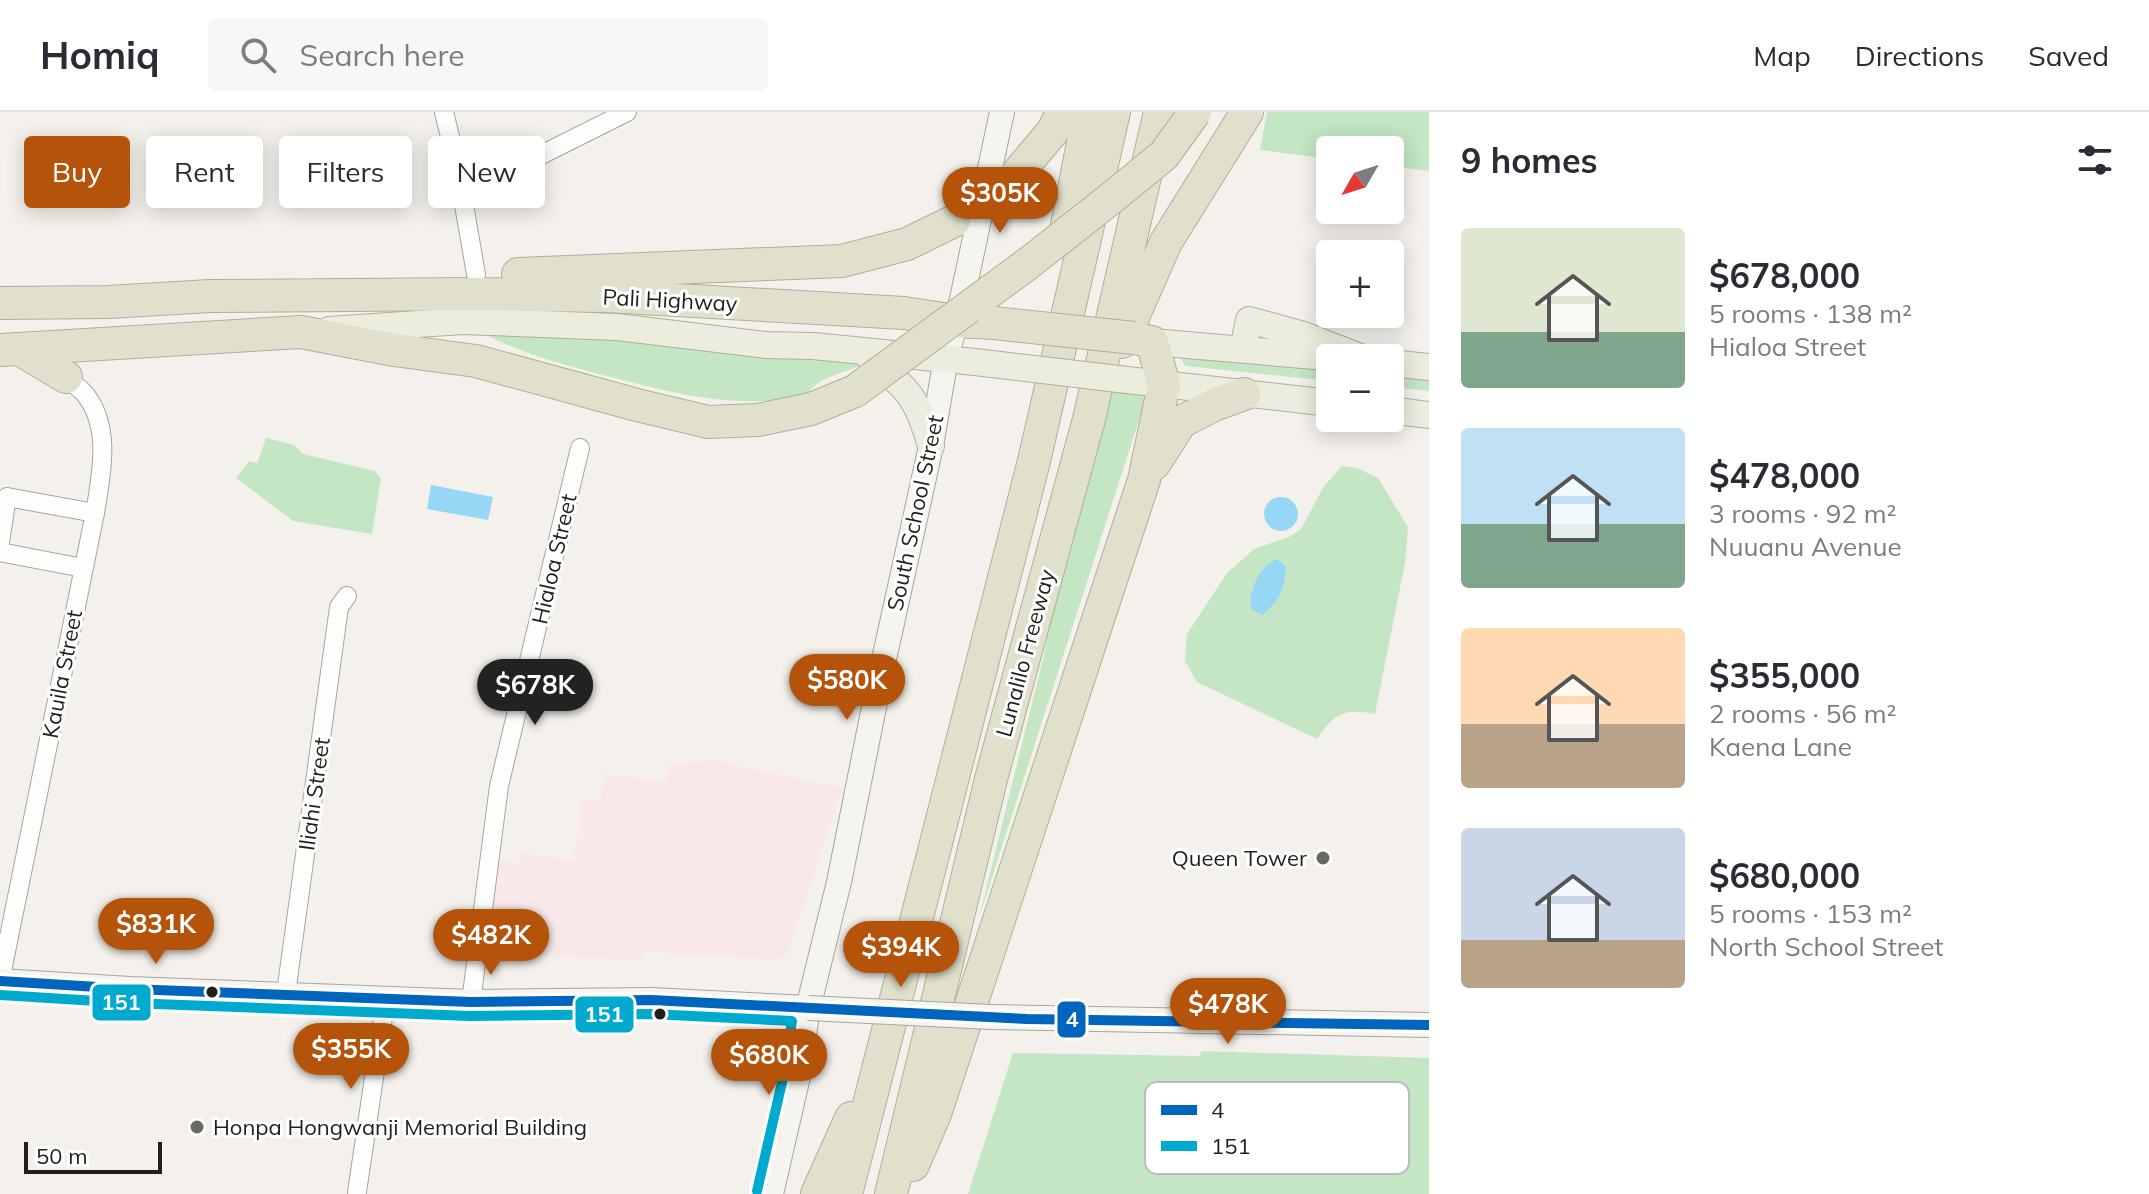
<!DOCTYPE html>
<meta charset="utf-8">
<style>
body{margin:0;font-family:Mulish,sans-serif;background:#f7f7f7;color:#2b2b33;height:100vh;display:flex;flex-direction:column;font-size:30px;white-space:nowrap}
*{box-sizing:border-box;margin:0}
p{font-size:26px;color:#7c7c81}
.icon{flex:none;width:44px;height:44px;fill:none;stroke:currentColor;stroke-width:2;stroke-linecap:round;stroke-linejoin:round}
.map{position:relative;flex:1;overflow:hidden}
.drawer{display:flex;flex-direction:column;background:#fff;width:720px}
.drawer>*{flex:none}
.hud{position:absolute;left:24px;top:24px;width:760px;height:72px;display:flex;gap:16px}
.needle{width:52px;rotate:231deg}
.fabs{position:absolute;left:1316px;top:24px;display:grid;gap:16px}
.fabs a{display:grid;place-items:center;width:88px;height:88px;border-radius:8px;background:#fff;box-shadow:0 4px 20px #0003;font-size:40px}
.scale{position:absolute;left:24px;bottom:20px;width:138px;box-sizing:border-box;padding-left:8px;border:4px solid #201f1b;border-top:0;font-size:22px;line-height:28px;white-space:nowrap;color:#201f1b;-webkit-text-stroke:6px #fff;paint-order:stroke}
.price{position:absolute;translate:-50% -68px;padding:0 18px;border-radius:28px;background:#b45309;color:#fff;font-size:26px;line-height:52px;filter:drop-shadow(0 2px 4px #0008)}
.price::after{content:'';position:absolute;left:50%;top:48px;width:24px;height:18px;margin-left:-12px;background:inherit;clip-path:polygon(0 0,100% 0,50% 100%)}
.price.selected{background:#222;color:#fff}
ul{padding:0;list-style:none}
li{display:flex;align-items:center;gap:24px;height:200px;padding:0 32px}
li span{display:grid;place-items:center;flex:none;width:224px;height:160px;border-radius:8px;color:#555}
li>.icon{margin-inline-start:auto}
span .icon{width:96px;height:96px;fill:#fffc;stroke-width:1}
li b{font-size:34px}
h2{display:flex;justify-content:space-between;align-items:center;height:96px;padding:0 32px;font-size:34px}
.chip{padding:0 28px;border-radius:8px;background:#fff;box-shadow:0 4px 20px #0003;font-size:28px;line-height:72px}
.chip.selected{background:#b45309;color:#fff}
header{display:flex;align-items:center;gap:48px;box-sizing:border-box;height:112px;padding:0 40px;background:#fff;border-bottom:2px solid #e1e1e2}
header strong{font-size:38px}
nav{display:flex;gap:44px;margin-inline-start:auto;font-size:28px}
.search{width:560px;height:72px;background:#f7f7f7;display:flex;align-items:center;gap:20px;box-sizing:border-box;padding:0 28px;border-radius:8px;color:#7c7c81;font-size:30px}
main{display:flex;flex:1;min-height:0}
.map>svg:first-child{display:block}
.commercial{fill:#f8e8e9}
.green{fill:#c4e6c4}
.water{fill:#97d7f6}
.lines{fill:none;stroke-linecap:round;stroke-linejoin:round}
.highway-tunnel{stroke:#cac7c2;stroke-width:32;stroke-dasharray:32 16;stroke-linecap:butt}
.street-casing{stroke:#a7a5a2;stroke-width:20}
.secondary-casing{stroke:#a7a5a2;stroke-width:26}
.primary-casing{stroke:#b0af99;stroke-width:28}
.highway-casing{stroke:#b0af99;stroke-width:34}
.street{stroke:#fdfdfc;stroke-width:18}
.secondary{stroke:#f5f4ee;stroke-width:24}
.primary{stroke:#ececdf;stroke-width:26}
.highway{stroke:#e0e0cd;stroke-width:32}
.secondary-bridge-casing{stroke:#a7a5a2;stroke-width:26;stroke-linecap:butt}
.primary-bridge-casing{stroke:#b0af99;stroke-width:28;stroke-linecap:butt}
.highway-bridge-casing{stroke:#b0af99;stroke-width:34;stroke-linecap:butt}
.secondary-bridge{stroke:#f5f4ee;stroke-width:24}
.primary-bridge{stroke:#ececdf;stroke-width:26}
.highway-bridge{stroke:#e0e0cd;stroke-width:32}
.bus-1-casing{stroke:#fff;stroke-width:16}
.bus-2-casing{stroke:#fff;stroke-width:16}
.bus-1{stroke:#0065bd;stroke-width:10}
.bus-2{stroke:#00a9ce;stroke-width:10}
.poi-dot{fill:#6a6864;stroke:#fff;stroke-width:3}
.bus-dot{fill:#201f1b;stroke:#fff;stroke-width:3}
.labels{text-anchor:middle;stroke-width:6;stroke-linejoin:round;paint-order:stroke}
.street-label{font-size:22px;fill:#201f1b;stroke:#fff}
.poi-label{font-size:22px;fill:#201f1b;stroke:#fff;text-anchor:end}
.key{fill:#fff;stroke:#bcbcbb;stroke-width:2}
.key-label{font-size:22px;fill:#201f1b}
.line-badge{stroke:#fff;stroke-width:3}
.badge-label{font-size:22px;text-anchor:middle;font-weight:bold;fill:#fff}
</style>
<header>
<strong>Homiq</strong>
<div class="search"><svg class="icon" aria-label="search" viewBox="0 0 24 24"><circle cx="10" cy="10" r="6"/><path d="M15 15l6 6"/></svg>Search here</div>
<nav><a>Map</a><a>Directions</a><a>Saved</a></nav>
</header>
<main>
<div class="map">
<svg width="1429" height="1082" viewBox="0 0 1429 1082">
<rect width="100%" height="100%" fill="#f4f1ec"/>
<path class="commercial" d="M715,649L842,676L787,843L774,847L644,840L643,848L486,841L494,748L520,752L521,741L573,749L583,687L600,689L603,662L666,670L668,653Z"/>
<g class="green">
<path d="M1267,0H1429V59L1390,54V38H1330V47L1260,38Z"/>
<path d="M530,219L867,252C848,259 814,266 805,285C731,297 678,282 607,264C565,253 525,243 486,223Z"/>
<path d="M1175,234L1330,253V269L1185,254Z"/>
<path d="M1390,260L1429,264V279L1390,275Z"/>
<path d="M1114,272L1148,280L979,806L1044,543L1052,498Z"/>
<path d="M266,326L294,333L303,342L375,359L381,367L372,422L293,409L236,366L249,349L257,351Z"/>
<path d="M1342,354L1357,356L1378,366L1408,415L1405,451L1375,602C1343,596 1335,601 1317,627L1197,570L1185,549L1187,522L1227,461L1254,437L1289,425L1301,417L1324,374Z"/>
<path d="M1201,939L1429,946V1082H968L1013,941L1200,944Z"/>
</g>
<g class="water">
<path d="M431,373L493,385L488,408L427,397Z"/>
<circle cx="1281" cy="402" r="17"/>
<path d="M1277,447L1286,455C1285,476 1279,490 1262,503L1251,497C1248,480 1259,454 1277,447Z"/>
</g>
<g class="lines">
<path class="highway-tunnel" d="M954,109L1016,63"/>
<g class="street-casing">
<g id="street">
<path d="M444,0L457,53L476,162"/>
<path d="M523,52L627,0"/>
<path d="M0,430L7,385L95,401"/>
<path d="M0,440L83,456"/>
<path d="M0,869L95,401C101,363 112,316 85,282C80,276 72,271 66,265"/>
<path d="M286,881L339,495L347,484"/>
<path d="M471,890L499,674L580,336"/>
<path d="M357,1080L386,885"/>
</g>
</g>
<g class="secondary-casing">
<g id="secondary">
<path d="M0,869L130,877L471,890L651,888L808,896"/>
<path d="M991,905L1429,913"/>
<path d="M771,1082L797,969L808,896L839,770L879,570L931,334L946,246L962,187L1002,0"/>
</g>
</g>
<g class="primary-casing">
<g id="primary">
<path d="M329,218L463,209L617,215L766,233L813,234L975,250"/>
<path d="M1152,230L1338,246"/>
<path d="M1243,237L1249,208L1304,223L1363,246"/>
<path d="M871,249C910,276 918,289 931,334"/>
<path d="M1390,251L1429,255"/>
<path d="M1127,268L1330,291"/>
<path d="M1390,298L1429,303"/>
</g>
</g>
<g class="highway-casing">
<g id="highway">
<path d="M1016,63L1053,19L1062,0"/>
<path d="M1066,118L1089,0"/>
<path d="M518,162L842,149L907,132L954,109"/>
<path d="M0,191L109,190L210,184L471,182L606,184L904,201L956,209L994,211"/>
<path d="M1122,230L1166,130L1247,0"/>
<path d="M19,237L66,265"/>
<path d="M0,238L301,220L394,238L476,249L637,293L708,310L758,308L811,297L855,279"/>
<path d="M1154,352L1181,310L1214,293L1244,282"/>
<path d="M913,1053L935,1002L1144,368L1164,273L1152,230L1134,226"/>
<path d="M817,1082L851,1006"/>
<path d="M846,1082L1034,349L1114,0"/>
<path d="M891,1082L991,667L1089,307L1160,0"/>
</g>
</g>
<use href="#street" class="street"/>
<use href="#secondary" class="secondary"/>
<use href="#primary" class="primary"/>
<use href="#highway" class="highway"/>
<g class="secondary-bridge-casing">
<path id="secondary-bridge" d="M808,896L991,905"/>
</g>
<g class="primary-bridge-casing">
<path id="primary-bridge" d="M975,250L1127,268"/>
</g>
<g class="highway-bridge-casing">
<g id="highway-bridge">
<path d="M994,211L1134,226"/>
<path d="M855,279L1030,150L1110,87L1164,43L1195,0"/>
</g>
</g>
<use href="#secondary-bridge" class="secondary-bridge"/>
<use href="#primary-bridge" class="primary-bridge"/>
<use href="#highway-bridge" class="highway-bridge"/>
<g class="bus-1-casing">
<path id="bus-1" d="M0,869L130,877L471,890L651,888L1027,907L1429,913"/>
</g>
<g class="bus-2-casing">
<path id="bus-2" d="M0,883L129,891L470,904L651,902L792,909L783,966L757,1079"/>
</g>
<use href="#bus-1" class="bus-1"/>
<use href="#bus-2" class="bus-2"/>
</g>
<g class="poi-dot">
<circle cx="1323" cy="746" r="8"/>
<circle cx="197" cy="1015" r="8"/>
</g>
<g class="bus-dot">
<circle cx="212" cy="880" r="7"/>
<circle cx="660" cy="902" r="7"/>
</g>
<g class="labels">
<g class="street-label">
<text transform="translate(670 188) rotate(3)" y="8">Pali Highway</text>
<text transform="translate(915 401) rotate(-78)" y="8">South School Street</text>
<text transform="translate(554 447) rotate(-77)" y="8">Hialoa Street</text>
<text transform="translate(1025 541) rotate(-75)" y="8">Lunalilo Freeway</text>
<text transform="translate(62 562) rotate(-79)" y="8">Kauila Street</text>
<text transform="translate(314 682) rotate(-82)" y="8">Iliahi Street</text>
</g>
<g class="poi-label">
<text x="1307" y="754">Queen Tower</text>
<text x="213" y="1023" text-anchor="start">Honpa Hongwanji Memorial Building</text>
</g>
</g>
<rect x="1145" y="970" width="264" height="92" rx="12" class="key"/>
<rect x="1161" y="993" width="36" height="10" fill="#0065bd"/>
<rect x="1161" y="1029" width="36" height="10" fill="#00a9ce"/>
<g class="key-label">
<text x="1211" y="1006">4</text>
<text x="1211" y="1042">151</text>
</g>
<g class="line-badge">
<rect x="91" y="871" width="61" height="39" rx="8" fill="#00a9ce"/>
<rect x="574" y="883" width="61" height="39" rx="8" fill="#00a9ce"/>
<rect x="1056" y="888" width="31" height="39" rx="8" fill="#0065bd"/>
</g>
<g class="badge-label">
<text x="121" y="898">151</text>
<text x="604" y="910">151</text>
<text x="1072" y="915">4</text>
</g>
</svg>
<div class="fabs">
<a><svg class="needle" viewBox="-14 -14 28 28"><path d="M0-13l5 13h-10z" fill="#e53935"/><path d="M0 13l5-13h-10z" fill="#7c7c81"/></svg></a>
<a>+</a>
<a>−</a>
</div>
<div class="scale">50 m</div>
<b class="price" style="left:1000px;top:123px">$305K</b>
<b class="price" style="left:847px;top:610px">$580K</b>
<b class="price selected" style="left:535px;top:615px">$678K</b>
<b class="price" style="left:156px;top:854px">$831K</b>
<b class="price" style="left:491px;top:865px">$482K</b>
<b class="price" style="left:901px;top:877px">$394K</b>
<b class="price" style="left:1228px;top:934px">$478K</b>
<b class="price" style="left:351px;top:979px">$355K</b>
<b class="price" style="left:769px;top:985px">$680K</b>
<div class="hud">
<a class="chip selected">Buy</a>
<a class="chip">Rent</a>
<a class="chip">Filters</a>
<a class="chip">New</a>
</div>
</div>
<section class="drawer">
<h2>9 homes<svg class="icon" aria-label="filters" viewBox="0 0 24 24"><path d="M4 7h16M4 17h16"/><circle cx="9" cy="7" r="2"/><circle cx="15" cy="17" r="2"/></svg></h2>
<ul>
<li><span style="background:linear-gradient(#dfe7d0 65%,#7fa58c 0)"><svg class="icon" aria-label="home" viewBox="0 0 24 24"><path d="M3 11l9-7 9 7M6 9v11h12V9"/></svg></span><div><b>$678,000</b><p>5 rooms · 138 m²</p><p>Hialoa Street</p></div></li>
<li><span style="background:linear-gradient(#bfe0f5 60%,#7fa58c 0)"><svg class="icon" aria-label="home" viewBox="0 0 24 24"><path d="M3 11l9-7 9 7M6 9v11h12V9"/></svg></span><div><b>$478,000</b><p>3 rooms · 92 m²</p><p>Nuuanu Avenue</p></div></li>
<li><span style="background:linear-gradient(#ffd9b3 60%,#b9a48a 0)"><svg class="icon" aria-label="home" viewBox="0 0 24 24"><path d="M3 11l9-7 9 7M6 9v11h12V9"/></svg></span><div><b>$355,000</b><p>2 rooms · 56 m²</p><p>Kaena Lane</p></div></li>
<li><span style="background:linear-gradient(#c9d6e8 70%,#b9a48a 0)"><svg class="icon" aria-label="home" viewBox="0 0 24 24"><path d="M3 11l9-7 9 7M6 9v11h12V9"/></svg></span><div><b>$680,000</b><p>5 rooms · 153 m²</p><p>North School Street</p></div></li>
</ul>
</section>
</main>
